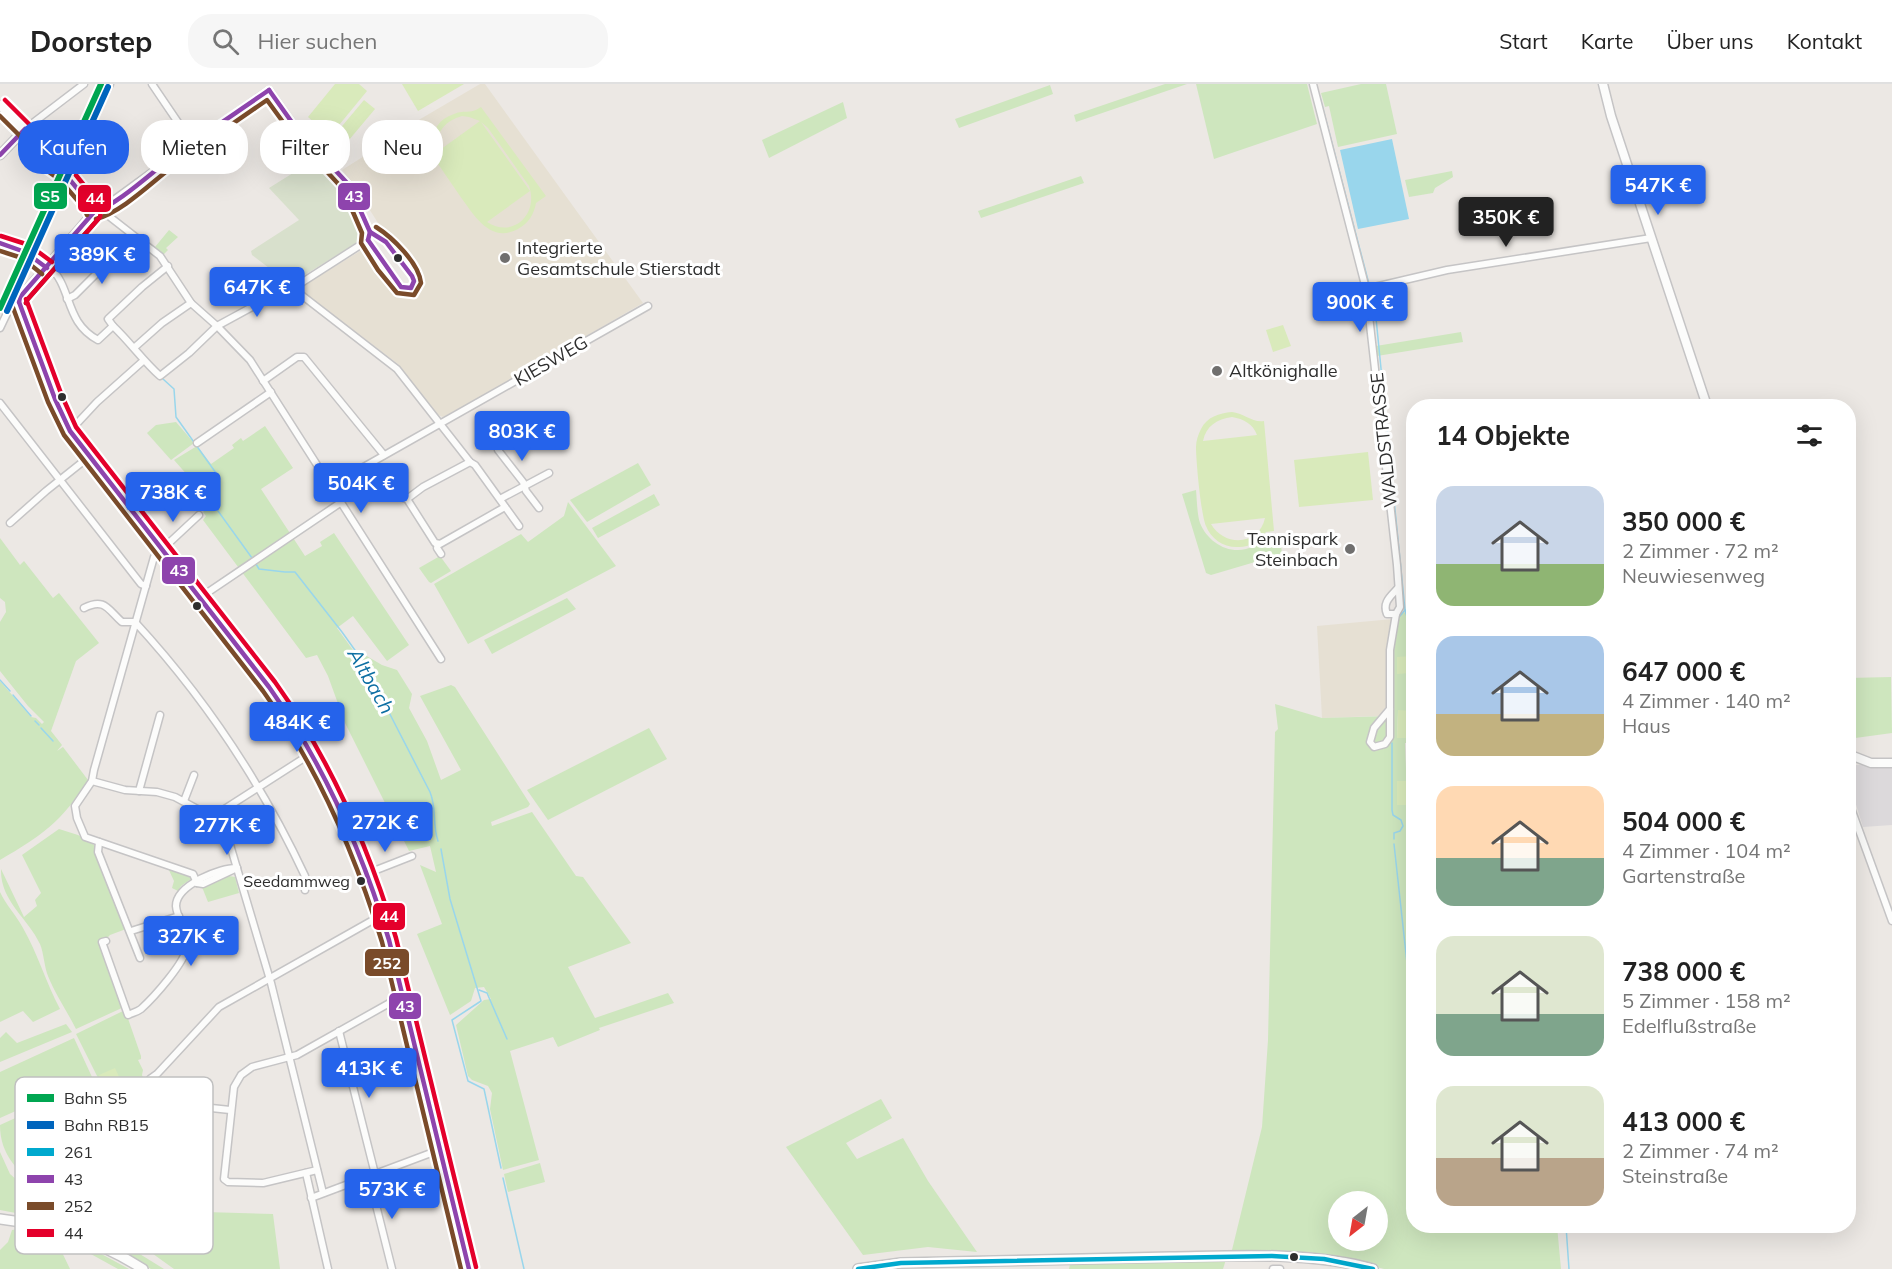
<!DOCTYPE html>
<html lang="de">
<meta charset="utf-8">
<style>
body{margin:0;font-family:Mulish,sans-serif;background:#f6f6f6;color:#222;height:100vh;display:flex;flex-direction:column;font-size:22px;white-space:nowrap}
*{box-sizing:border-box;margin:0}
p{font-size:20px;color:#767676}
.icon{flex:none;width:33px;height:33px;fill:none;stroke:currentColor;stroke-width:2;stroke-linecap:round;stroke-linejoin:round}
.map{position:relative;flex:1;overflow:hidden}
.details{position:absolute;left:1406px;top:315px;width:450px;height:834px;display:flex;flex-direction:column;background:#fff;border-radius:24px;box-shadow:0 6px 24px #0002}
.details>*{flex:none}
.guide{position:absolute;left:18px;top:36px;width:570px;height:54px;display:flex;gap:12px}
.needle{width:39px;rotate:211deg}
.tools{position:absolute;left:1328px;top:1107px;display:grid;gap:12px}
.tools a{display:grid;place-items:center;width:60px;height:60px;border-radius:50%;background:#fff;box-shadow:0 6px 24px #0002;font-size:30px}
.price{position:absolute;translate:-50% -51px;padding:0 14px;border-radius:6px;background:#2563eb;color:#fff;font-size:20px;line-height:39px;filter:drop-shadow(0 2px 3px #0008)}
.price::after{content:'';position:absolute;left:50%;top:36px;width:18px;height:14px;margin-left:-9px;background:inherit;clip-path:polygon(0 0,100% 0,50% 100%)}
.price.selected{background:#222;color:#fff}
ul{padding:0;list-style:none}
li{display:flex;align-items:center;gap:18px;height:150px;padding:0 30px}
li span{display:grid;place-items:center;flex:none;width:168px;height:120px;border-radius:18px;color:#555}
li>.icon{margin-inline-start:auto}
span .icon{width:72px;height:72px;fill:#fffc;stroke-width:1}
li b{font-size:26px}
h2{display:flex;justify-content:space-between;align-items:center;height:72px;padding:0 30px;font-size:26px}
.chip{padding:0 21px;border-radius:24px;background:#fff;box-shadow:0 6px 24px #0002;font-size:21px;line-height:54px}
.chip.selected{background:#2563eb;color:#fff}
header{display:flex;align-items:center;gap:36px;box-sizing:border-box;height:84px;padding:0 30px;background:#fff;border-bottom:2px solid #e0e0e0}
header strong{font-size:28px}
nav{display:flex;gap:33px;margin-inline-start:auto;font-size:21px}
.search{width:420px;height:54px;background:#f6f6f6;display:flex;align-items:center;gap:15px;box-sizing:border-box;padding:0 21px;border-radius:24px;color:#767676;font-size:22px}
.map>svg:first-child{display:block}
.industrial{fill:#dcd9db}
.education{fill:#e6e0d3}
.green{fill:#cee6be;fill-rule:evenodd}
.cemetery{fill:#d8e0cc}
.pitch{fill:#d9eabb;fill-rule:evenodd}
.water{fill:#99d6ec}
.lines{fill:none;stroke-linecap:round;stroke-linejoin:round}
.stream{stroke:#99d6ec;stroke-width:1.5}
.minor-casing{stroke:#c5c4c5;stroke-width:9}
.tertiary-casing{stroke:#c5c4c5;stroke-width:11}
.secondary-casing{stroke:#c5c4c5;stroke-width:12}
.minor{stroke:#fcfcfb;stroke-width:6}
.tertiary{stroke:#fcfcfb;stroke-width:8}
.secondary{stroke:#fcfcfb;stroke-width:9}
.bus-1-casing{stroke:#fff;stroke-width:9}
.bus-2-casing{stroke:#fff;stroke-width:9}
.bus-3-casing{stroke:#fff;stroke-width:9}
.bus-4-casing{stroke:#fff;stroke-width:9}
.bus-1{stroke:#00a9ce;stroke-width:4.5}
.bus-2{stroke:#8e44ad;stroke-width:4.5}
.bus-3{stroke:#7a4b2a;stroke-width:4.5}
.bus-4{stroke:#e4002b;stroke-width:4.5}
.rail-1-casing{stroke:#fff;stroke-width:10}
.rail-2-casing{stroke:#fff;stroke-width:10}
.rail-1{stroke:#00a651;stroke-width:6}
.rail-2{stroke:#0065bd;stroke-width:6}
.bus-dot{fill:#2e2e2e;stroke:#fff;stroke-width:2}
.poi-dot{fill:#706f6e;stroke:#fff;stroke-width:2}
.labels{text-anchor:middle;stroke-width:6;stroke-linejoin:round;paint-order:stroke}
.bus-label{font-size:16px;fill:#2e2e2e;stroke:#fff;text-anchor:end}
.poi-label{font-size:18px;fill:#2e2e2e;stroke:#fff;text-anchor:start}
.street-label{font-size:18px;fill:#2e2e2e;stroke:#fff}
.water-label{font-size:20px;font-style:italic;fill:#0d6fa3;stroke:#fff}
.key{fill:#fff;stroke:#c0c0c0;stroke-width:1.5}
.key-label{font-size:16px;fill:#2e2e2e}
.line-badge{stroke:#fff;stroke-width:2}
.badge-label{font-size:16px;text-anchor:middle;font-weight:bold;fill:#fff}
</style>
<header>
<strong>Doorstep</strong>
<div class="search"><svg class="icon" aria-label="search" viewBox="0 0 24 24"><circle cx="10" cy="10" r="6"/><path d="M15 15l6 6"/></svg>Hier suchen</div>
<nav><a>Start</a><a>Karte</a><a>Über uns</a><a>Kontakt</a></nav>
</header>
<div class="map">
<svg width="1892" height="1185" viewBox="0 0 1892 1185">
<rect width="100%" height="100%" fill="#ece8e4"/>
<path class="industrial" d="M1892,679V741L1863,743L1848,695L1856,681Z"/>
<g class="education">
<path d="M480,0H485L643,219L497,304L443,333L438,331L398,280L303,208V202L365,164L395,204L406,210H411L415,206L418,198L414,191L386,155L385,150L354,101L342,86L404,47L405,44Z"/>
<path d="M1393,535L1387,566V621L1379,632L1322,634L1317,542Z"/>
</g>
<g class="green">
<path d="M1165,0H1187L1076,38L1074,31Z"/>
<path d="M1196,0H1307L1317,40L1214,75Z"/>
<path d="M1361,0H1386L1397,50L1338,63L1329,22L1325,23L1321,9Z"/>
<path d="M1050,1L1053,10L959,44L955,35Z"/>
<path d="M843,18L847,34L769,74L762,56Z"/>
<path d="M1452,87L1453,93L1435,104L1433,109L1409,113L1405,96Z"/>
<path d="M1081,92L1084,99L981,134L978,127Z"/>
<path d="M169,146L178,153L166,164L168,166L163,171L155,163Z"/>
<path d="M1461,248L1463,258L1377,272L1376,262Z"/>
<path d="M176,338L194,359L171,376L147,349L156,341Z"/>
<path d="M265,342L293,384L261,405L305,472L322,462L320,458L334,449L409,561L387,577L353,532L337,544L358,573L365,571L382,581L397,586L412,610L409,624L427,657L441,696L461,686L420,612L451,601L455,603L530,720L528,723L491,738L492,742L532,728L576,792L583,793L631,859L568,883L595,934L668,909L674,919L599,944L600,946L558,963L553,953L510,967L539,1076L503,1086L490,1025L492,1009L488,1002L472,996L468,992L456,941L484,916L491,915L484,903L475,904L471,917L450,931L417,850L442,840L420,781L436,788L430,762L409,767L345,639L328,592L317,571L306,574L203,436L206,432L203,428L212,419L174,376L197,362L211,380L234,364L232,361L241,354L243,357Z"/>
<path d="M638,379L651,401L587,438L570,416Z"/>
<path d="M1196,406C1197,416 1197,430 1200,439C1207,457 1227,470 1246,465C1260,461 1266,453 1280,451L1282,470L1211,491L1206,489L1182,410Z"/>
<path d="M654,410L660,421L598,454L592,444Z"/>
<path d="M568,418L616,482L468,560L434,500L521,450L528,458L564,432Z"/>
<path d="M0,454L20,481L24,477L53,514L59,509L99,559L76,577L51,647L62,661L57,667L63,663L88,696C62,738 41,752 0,776V597L31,633L36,634L42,640L44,638L28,622L0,587V538L6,528L5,518L0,514Z"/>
<path d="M440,472L451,487L431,499L429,498L419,484Z"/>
<path d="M567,514L576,525L492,570L484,556Z"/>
<path d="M1411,527L1413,627H1398L1397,654H1413V659H1405L1406,685H1413V697H1397V721H1413V1142H1557L1561,1185H1384L1341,1173L1328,1171L1231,1170L1262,1043L1268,956L1275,648L1278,645L1275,620L1322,634L1391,632L1392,559L1397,530ZM1338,1118H1377V1156H1338Z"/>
<path d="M1891,593L1892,649L1848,655V594Z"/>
<path d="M649,644L667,675L548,736L527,706Z"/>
<path d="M59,745L78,751L94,761L126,845L110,851L100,861L124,923L76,945C67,927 55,910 48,892C44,882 44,870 40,860C28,834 0,817 1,785L24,833L37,822L35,816L41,809L22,771Z"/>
<path d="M168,784L191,792V795L181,802L178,807L172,804L174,797Z"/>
<path d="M229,792L235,793L239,809L208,818L202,803Z"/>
<path d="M0,808C6,821 16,831 23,844C38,870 46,899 60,925L33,938L23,927L0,938Z"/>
<path d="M125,926L141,972V975L138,976L143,986L142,991L145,999L115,1024L116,1028L39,1105C18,1087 0,1071 0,1041L99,996L76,950Z"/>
<path d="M66,940L72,948L0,978V954L6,948L17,959Z"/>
<path d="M74,954L92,993L0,1034V988Z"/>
<path d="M142,1013L141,1042L197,1047L196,1058L178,1057L172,1127L273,1130L280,1185H174L142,1162V1129L137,1122L141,1052L125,1030Z"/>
<path d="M881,1015L892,1034L846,1059L857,1075L903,1054L928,1097L977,1168L928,1163L863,1171L786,1063Z"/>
<path d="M0,1068L10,1090L36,1113L21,1130L0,1126Z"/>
<path d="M540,1079L545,1098L508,1108L504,1090Z"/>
<path d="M63,1135L122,1159L164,1185H151L107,1161L32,1136Z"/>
<path d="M27,1144L83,1160L129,1185H118L89,1169L57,1158L70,1185H0V1166L8,1158L12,1146Z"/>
<path d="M1227,1172L1223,1185H1069L1071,1175Z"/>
</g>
<path class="cemetery" d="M317,74L348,108L366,151L363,155L290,200L252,171L251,167L299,136L269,104Z"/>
<g class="pitch">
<path d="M335,0H359L367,7L330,52L308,33Z"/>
<path d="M402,0H464L418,27Z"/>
<path d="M364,16L375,25L338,69L327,60Z"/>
<path d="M481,23L546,112L536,119C534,130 529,139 518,145C490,160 474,131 460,112C452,100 444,89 436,77C428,59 432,37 454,30C466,25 469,31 481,23ZM462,32L469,33L480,37L437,68C435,49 444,37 462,32ZM481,38L488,44L529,102C539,130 513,155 487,138L530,107Z"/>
<path d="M1283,241L1291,262L1273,268L1266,246Z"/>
<path d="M1232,328C1243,329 1253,339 1264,337L1274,447L1266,448C1259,457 1250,463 1239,463C1224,464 1211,455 1206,442C1201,431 1196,377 1196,363C1196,357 1198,351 1201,345C1207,333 1219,329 1232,328ZM1232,333C1244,335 1253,340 1257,351L1203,357C1206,342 1217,335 1232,333ZM1265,434C1259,462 1224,463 1211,440Z"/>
<path d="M1368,368L1373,416L1299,423L1294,376Z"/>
<path d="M1411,572V589L1397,590V573Z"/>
<path d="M1398,626L1413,627V654H1397Z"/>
<rect x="1397" y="697" width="16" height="24"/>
<path d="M115,984L126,1008L110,1015L99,991Z"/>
</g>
<path class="water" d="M1392,55L1409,135L1358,145L1340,66Z"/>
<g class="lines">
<g class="stream">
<path d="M1319,10L1369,200"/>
<path d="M0,149L4,153"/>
<path d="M1374,214L1405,526L1413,553"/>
<path d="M163,295L174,305L176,333L216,389L207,402L205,409L252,474"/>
<path d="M256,480L259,485L285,488H295L342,548L362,576L430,708C437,725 432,739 438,757"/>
<path d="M1400,532L1405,526"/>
<path d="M0,596L10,607"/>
<path d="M13,611L31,632"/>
<path d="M35,637L39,641"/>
<path d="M41,644L53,657"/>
<path d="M1392,659V726L1393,731L1401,736L1403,742L1400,747L1394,749V755"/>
<path d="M1394,760L1407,879"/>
<path d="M441,765L450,815L481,917L452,936L468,997L484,1005L501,1084"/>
<path d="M479,906L487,909L507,955"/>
<path d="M503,1094L524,1185"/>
<path d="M1566,1142L1569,1185"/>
</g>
<g class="minor-casing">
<g id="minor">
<path d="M152,0L192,59"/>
<path d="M1313,0L1366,205L1397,481L1400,523L1396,530L1390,566V653L1385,660L1374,663L1370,658L1374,644L1390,625"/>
<path d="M25,45L84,0"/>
<path d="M90,120C91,106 75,100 73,87C71,71 102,17 110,0"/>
<path d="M100,126L192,59L269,6L296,44L349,101L370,150L365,158L298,201L295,206"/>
<path d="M101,126L160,172L191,219L217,242L250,276L441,575"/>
<path d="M49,182C73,204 64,238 98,256L113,242C130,258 143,277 160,292L189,269L217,242L285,205L295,206"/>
<path d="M1366,205L1447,186L1651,154"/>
<path d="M295,206L397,285L470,378L475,381L519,442"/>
<path d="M67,215L75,211L97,189L104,187L123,171"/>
<path d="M113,242L108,235L142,203L168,182"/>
<path d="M0,244L10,223L19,218"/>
<path d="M135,263L162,239L191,219"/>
<path d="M263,297L297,273H304L384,371"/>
<path d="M0,319L141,500L146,502"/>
<path d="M70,347L97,318L143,277"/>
<path d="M197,359L271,308"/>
<path d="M498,366L523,398L526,407L539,424"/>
<path d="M470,378L423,403L407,415L435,459L440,460L505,423"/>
<path d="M393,400L403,414L407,415"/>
<path d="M330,402L648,222"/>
<path d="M500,415L549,389"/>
<path d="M10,439L46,407L90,372"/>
<path d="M438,460L437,464L441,470"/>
<path d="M201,513L340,419"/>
<path d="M84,524C105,513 108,526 122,538H135C205,614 261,698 305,792V806"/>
<path d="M1396,530H1387C1382,518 1391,512 1398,504"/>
<path d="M1848,682L1854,673"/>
<path d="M92,697L125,706L157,708L175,713L212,733L228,754L271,899L323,1109"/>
<path d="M139,707L160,631"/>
<path d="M1848,716L1892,837"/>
<path d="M184,717L194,691"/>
<path d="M212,733L312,669"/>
<path d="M99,758L98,768L140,874"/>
<path d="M366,790L412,772"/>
<path d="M197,799L193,790L85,753L77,734L75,722L92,697L94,686L154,473L199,431"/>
<path d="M197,799L203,800L237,784"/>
<path d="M131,847L179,832"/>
<path d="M106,857L102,858L128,931C132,929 137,928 141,925C153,914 186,878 187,862C189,848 177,836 176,822C176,801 221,783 237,784"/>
<path d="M339,947L375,1090"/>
<path d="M150,995L157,990L219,923L373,836L382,833"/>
<path d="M203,1010L202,1023L230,1026"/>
<path d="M317,1086L263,1099L228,1098L224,1095L234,1003L241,991L252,983L297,971L402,912"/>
<path d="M306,1089L328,1185"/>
<path d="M369,1093L392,1185"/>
<path d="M311,1114L439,1066"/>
<path d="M1273,1185H1280"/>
</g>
</g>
<g class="tertiary-casing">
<g id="tertiary">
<path d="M1603,0L1611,32L1707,322"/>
<path d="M0,21L29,50L52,81L65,90L90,120L94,128L19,215L55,315L70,347L268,601L292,635L312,669L358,769L377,817L389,856L469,1185"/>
<path d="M0,71L25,45"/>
<path d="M0,159C20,162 32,171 47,184"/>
<path d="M1848,670L1871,679H1892"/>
</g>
</g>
<g class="secondary-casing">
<g id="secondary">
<path d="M0,1135C51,1141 99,1157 143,1185"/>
<path d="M858,1185L901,1179C990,1177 1080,1175 1170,1173C1233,1172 1312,1167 1373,1185"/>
</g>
</g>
<use href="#minor" class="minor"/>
<use href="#tertiary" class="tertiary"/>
<use href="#secondary" class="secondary"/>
<g class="bus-1-casing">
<path id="bus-1" d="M858,1185L901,1179L1272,1172L1324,1175L1373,1185"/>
</g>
<g class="bus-2-casing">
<g id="bus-2">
<path d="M269,6L296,44L349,101L370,148L368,156"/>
<path d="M0,71L25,45L52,81L65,90L90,120L94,128"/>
<path d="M94,128C117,121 150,90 170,75C202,51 236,29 269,6"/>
<path d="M368,156L401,203L411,204L414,197L412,192L386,158L370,148"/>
<path d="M0,159L25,168L47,184"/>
<path d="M19,218L55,315L70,347L269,603C323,679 362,767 389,856L469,1185"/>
<path d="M19,218L20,213L94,128"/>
</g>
</g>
<g class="bus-3-casing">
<g id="bus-3">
<path d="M0,32L23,55L46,86L60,96L84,124L87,131"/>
<path d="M96,135C122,128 151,99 172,83C203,60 235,38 267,16L291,49L343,105L362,149L361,159L378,186L397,209L414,211L421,199C419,179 392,153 376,143"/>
<path d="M0,167L22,174L42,190"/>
<path d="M26,219L27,216L100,133"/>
<path d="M12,221L48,318L64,351L263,607C317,682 355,770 382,858L461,1185"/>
</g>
</g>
<g class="bus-4-casing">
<g id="bus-4">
<path d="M5,16L34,45L57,76L71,85L96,116L101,127L100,133L27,216L26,219"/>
<path d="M1,152L29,161L52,178"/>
<path d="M26,215L62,312L76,343L275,598C330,675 369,764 396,854L476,1183"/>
</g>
</g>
<use href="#bus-1" class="bus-1"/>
<use href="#bus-2" class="bus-2"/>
<use href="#bus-3" class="bus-3"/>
<use href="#bus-4" class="bus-4"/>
<g class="rail-1-casing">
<path id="rail-1" d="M0,224L101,0"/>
</g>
<g class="rail-2-casing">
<path id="rail-2" d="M7,227L108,3"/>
</g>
<use href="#rail-1" class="rail-1"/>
<use href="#rail-2" class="rail-2"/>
</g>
<g class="bus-dot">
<circle cx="398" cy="174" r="5"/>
<circle cx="62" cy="313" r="5"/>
<circle cx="197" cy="522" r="5"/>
<circle cx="361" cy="797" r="5"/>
<circle cx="1294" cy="1173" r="5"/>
</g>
<g class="poi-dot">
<circle cx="505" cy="174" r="6"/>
<circle cx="1217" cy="287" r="6"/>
<circle cx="1350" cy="465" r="6"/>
</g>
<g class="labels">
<g class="bus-label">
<text x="350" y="803">Seedammweg</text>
</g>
<g class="poi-label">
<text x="517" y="170">Integrierte<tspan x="517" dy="21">Gesamtschule Stierstadt</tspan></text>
<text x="1229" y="293">Altkönighalle</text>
<text x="1338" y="461" text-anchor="end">Tennispark<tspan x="1338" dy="21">Steinbach</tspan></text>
</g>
<g class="street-label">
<text transform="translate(551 277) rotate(-30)" y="6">KIESWEG</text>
<text transform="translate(1384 356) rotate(-96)" y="6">WALDSTRASSE</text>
</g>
<g class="water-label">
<text transform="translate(371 597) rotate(60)" y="7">Altbach</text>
</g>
</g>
<rect x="15" y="993" width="198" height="177" rx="9" class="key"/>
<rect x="27" y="1010" width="27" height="8" fill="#00a651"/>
<rect x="27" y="1037" width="27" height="8" fill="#0065bd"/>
<rect x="27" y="1064" width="27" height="8" fill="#00a9ce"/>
<rect x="27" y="1091" width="27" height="8" fill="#8e44ad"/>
<rect x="27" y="1118" width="27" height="8" fill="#7a4b2a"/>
<rect x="27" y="1145" width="27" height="8" fill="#e4002b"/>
<g class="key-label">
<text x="64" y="1020">Bahn S5</text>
<text x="64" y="1047">Bahn RB15</text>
<text x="64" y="1074">261</text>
<text x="64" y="1101">43</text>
<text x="64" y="1128">252</text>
<text x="64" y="1155">44</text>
</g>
<g class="line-badge">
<rect x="33" y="98" width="35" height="28" rx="6" fill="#00a651"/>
<rect x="337" y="98" width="34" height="29" rx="6" fill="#8e44ad"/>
<rect x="77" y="100" width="35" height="29" rx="6" fill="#e4002b"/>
<rect x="161" y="472" width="35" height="29" rx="6" fill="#8e44ad"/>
<rect x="372" y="818" width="34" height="29" rx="6" fill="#e4002b"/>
<rect x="364" y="864" width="46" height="29" rx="6" fill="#7a4b2a"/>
<rect x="388" y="908" width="34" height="28" rx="6" fill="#8e44ad"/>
</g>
<g class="badge-label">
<text x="50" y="118">S5</text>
<text x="354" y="118">43</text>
<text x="95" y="120">44</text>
<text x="179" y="492">43</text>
<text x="389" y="838">44</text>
<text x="387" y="885">252</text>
<text x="405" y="928">43</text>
</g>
</svg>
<div class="tools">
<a><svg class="needle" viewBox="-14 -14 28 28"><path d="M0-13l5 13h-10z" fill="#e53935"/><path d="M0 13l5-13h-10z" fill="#767676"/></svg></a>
</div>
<b class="price" style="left:1658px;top:132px">547K €</b>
<b class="price selected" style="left:1506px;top:164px">350K €</b>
<b class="price" style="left:102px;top:201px">389K €</b>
<b class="price" style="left:257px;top:234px">647K €</b>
<b class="price" style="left:1360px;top:249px">900K €</b>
<b class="price" style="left:522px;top:378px">803K €</b>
<b class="price" style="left:361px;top:430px">504K €</b>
<b class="price" style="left:173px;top:439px">738K €</b>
<b class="price" style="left:297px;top:669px">484K €</b>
<b class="price" style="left:385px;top:769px">272K €</b>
<b class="price" style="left:227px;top:772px">277K €</b>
<b class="price" style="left:191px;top:883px">327K €</b>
<b class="price" style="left:369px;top:1015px">413K €</b>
<b class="price" style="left:392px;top:1136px">573K €</b>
<div class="guide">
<a class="chip selected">Kaufen</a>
<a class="chip">Mieten</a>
<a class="chip">Filter</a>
<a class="chip">Neu</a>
</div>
<section class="details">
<h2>14 Objekte<svg class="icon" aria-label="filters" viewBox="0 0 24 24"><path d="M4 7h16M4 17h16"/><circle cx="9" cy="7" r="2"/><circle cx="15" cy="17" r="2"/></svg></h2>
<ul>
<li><span style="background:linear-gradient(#c9d6e8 65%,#8fb573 0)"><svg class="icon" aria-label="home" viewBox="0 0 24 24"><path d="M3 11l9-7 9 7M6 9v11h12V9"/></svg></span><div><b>350 000 €</b><p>2 Zimmer · 72 m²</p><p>Neuwiesenweg</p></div></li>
<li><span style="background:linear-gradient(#a9c7e8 65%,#c2b280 0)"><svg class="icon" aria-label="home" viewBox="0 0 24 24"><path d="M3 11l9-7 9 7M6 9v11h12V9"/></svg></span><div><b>647 000 €</b><p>4 Zimmer · 140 m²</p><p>Haus</p></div></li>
<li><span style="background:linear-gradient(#ffd9b3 60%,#7fa58c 0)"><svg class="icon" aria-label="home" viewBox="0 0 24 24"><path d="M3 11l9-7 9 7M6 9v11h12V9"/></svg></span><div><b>504 000 €</b><p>4 Zimmer · 104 m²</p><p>Gartenstraße</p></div></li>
<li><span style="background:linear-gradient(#dfe7d0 65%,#7fa58c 0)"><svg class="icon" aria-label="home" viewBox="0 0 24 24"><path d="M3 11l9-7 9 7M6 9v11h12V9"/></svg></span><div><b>738 000 €</b><p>5 Zimmer · 158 m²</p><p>Edelflußstraße</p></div></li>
<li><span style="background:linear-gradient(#dfe7d0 60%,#b9a48a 0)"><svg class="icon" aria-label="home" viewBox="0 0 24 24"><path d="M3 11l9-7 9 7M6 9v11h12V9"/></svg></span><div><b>413 000 €</b><p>2 Zimmer · 74 m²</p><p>Steinstraße</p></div></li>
</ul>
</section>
</div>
